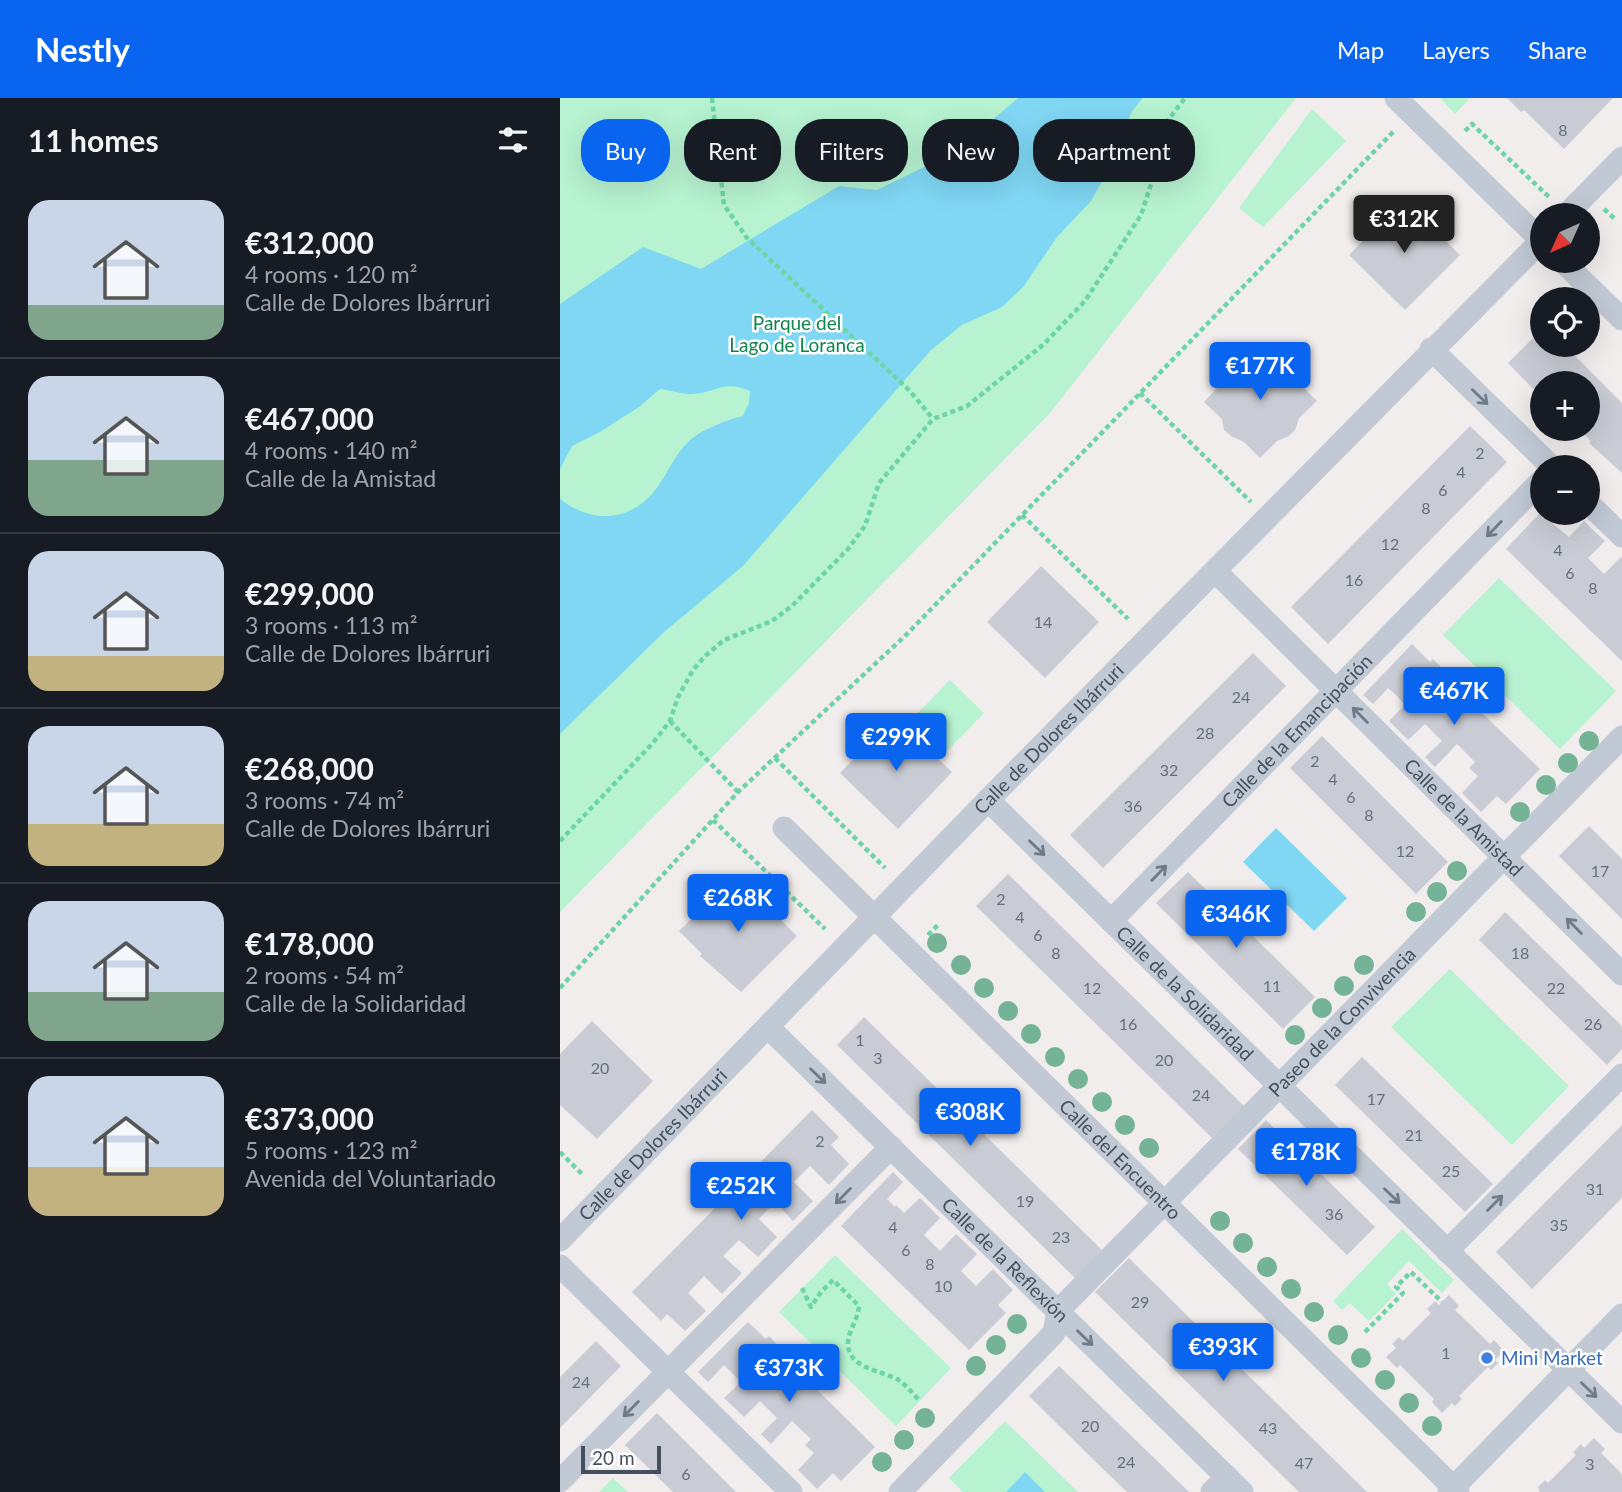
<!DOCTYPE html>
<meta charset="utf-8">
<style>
body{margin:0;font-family:Lato,sans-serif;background:#242831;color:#f1f3f6;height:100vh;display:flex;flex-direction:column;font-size:26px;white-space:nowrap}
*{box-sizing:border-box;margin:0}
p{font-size:23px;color:#9ea1a6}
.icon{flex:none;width:38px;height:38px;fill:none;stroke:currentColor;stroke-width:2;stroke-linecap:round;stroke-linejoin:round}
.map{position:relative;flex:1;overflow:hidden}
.side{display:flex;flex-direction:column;background:#171b24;width:560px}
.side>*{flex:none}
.hud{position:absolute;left:21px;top:21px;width:665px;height:63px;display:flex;gap:14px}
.needle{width:46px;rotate:225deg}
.buttons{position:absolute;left:970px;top:105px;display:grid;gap:14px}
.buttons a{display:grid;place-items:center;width:70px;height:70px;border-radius:50%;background:#171b24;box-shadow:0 7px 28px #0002;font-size:35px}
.scale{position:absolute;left:21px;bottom:18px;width:80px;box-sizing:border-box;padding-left:7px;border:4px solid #44505d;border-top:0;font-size:19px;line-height:24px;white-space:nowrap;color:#44505d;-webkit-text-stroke:5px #fff;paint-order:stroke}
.price{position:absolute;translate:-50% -60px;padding:0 16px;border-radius:7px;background:#0964ef;color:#fff;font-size:23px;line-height:46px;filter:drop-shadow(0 2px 4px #0008)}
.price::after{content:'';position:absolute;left:50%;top:42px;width:21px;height:16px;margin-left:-10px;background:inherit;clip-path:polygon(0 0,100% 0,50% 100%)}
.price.selected{background:#222;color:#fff}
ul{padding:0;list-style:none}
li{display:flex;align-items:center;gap:21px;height:175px;padding:0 28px}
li+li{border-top:2px solid #363941}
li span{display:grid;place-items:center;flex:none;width:196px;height:140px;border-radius:21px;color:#555}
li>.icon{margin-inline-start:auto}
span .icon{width:84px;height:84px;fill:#fffc;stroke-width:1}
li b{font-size:30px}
h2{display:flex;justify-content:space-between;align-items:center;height:84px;padding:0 28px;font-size:30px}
.pill{padding:0 24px;border-radius:28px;background:#171b24;box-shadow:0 7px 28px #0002;font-size:24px;line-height:63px}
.pill.selected{background:#0964ef;color:#fff}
header{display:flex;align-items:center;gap:42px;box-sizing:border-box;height:98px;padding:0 35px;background:#0964ef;color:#fff}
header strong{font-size:33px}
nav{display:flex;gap:38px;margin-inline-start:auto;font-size:24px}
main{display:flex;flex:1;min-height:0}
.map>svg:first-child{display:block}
.green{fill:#b7f3d1}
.water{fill:#80d7f4}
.building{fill:#c9ccd4}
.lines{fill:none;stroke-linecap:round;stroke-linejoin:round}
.path{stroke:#6cd4a5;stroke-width:4.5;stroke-dasharray:5 3.5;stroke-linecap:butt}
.street{stroke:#c0c9d4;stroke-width:23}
.tree{fill:#74b396}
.oneway{stroke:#6f7a87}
.shop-dot{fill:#3f7fe0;stroke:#fff;stroke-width:2.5}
.labels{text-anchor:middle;stroke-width:5;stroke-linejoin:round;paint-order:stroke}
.number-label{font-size:16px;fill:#656f7b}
.park-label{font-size:19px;fill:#0e844e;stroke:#fff}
.street-label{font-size:19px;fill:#44505d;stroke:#fff}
.shop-label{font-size:19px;fill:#366cbe;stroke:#fff;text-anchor:start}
</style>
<header>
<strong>Nestly</strong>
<nav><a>Map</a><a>Layers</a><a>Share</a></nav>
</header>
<main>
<section class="side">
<h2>11 homes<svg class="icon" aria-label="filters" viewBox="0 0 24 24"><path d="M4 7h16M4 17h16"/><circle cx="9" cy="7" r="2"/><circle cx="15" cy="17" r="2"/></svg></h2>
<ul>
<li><span style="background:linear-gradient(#c9d6e8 75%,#7fa58c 0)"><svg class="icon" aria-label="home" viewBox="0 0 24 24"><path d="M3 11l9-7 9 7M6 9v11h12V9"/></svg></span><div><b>€312,000</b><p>4 rooms · 120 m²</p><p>Calle de Dolores Ibárruri</p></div></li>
<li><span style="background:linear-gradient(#c9d6e8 60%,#7fa58c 0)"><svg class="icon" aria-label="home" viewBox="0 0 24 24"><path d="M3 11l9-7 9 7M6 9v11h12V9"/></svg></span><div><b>€467,000</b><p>4 rooms · 140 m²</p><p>Calle de la Amistad</p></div></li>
<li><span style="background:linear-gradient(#c9d6e8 75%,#c2b280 0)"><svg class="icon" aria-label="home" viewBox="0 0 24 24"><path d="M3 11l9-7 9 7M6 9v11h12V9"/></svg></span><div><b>€299,000</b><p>3 rooms · 113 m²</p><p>Calle de Dolores Ibárruri</p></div></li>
<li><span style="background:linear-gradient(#c9d6e8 70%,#c2b280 0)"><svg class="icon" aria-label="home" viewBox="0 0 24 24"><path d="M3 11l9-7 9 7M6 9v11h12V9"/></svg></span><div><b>€268,000</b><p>3 rooms · 74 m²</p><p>Calle de Dolores Ibárruri</p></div></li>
<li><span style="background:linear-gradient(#c9d6e8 65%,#7fa58c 0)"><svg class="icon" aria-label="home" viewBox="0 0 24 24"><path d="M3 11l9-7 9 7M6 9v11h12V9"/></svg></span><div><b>€178,000</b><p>2 rooms · 54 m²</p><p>Calle de la Solidaridad</p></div></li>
<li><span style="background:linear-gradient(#c9d6e8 65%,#c2b280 0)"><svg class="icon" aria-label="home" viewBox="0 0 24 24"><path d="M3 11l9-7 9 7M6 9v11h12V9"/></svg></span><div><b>€373,000</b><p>5 rooms · 123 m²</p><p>Avenida del Voluntariado</p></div></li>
</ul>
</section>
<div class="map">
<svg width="1062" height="1394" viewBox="0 0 1062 1394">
<rect width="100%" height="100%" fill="#f1eded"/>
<g class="green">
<path d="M0,0H736L491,314L0,814Z"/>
<path d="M880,0H910L895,16Z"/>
<path d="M752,11L786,43L703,129L679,110Z"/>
<path d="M939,480L1056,593L1000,651L883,537Z"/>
<path d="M390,582L424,615L388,652L354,619Z"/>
<path d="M890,871L1009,988L952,1047L831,929Z"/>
<path d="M842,1131L894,1182L882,1195L849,1163L827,1186L836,1196L809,1223L790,1205L782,1212L773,1203Z"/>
<path d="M275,1157L391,1270L336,1328L219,1214Z"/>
<path d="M445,1323L518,1394H403L389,1380Z"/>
<path d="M53,1380L68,1394H39Z"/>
</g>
<g class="water">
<path d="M458,0H583L572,13L551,67L531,103L497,139L464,188L442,209L402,227L371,252L183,468L103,535L0,636V401C29,424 66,425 92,396C106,380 113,358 129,343C139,333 168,321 183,318L189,305L190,293C163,282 160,293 134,296C124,297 111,292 100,291L79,309L40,334L12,348L0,371V206L83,149L141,171L279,88L317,92L395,54Z"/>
<path d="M716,730L787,800L754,833L683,764Z"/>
<path d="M465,1374L485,1394H446Z"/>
</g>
<g class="building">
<path d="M947,0H1053L1004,51L964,12L961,14Z"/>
<path d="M844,101L900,157L845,212L789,157Z"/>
<path d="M982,231V247H1004L1062,305V375L1029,345L1031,343L1023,335L1021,337L1015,331H1027V285H982V295L978,292L976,294L948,265Z"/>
<path d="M701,247L757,303L739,320L735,332L729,338L717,343L700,360L684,344L671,338L664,332L662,321L644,304L659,288L664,276L673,268L684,263Z"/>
<path d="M910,328L947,364L768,546L731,509Z"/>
<path d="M980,415H1001L992,425L1009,439L1024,423L1034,433L1045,443L1028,460L1044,476L1061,459L1062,460V563L946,451Z"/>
<path d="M481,468L539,524L485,580L427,524Z"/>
<path d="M852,546L870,564L873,561L891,579L888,582L980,671L946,706L937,698L921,714L902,695L918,678L909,670L915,664L897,646L875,669L865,659L882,643L865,626L848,642L829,623L845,607L837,598L828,590L813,606L803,597Z"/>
<path d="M693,555L726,588L543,770L510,737Z"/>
<path d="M334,619L392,674L338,731L280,675Z"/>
<path d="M762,638L888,764L856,796L730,670Z"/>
<path d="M1029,728L1062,761V821L999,758Z"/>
<path d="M628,774L755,899L723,931L596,805Z"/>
<path d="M448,776L684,1008L652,1040L416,808Z"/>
<path d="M176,777L237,838L181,894L140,858L142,856L119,833Z"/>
<path d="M945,814L1062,928V951L1047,967L919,842Z"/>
<path d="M304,919L542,1152L515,1180L277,947Z"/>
<path d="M32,923L93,983L37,1041L0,1007V956Z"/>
<path d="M802,959L933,1086L905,1114L775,987Z"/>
<path d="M252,1012L279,1039L271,1047L289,1066L269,1087L250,1068L234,1084L253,1103L233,1123L215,1104L199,1121L217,1139L198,1159L179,1142L163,1158L182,1175L162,1196L144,1178L128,1195L146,1213L125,1233L107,1216L101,1223L72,1194Z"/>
<path d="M706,1022L815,1129L787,1157L678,1051Z"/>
<path d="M1062,1027V1100L972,1191L936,1154Z"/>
<path d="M333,1074L343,1084L327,1101L335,1109L336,1107L344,1115L360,1100L380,1120L364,1137L380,1153L396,1136L417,1156L401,1173L416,1188L433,1171L453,1192L438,1207L446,1215L409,1252L281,1128Z"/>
<path d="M569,1160L587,1178L807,1394H739L535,1194Z"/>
<path d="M889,1197L899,1208L895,1212L930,1246L934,1242L944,1253L935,1262L938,1265L931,1272L928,1269L899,1298L902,1301L895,1308L892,1305L882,1315L872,1304L874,1301L840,1267L837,1270L826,1259L836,1250L832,1246L839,1239L843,1243L871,1215L867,1211L875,1203L879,1207Z"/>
<path d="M188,1224L206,1241L209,1238L226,1256L224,1259L315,1349L281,1383L273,1375L257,1391L238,1372L254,1355L245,1347L251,1341L232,1323L211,1346L201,1336L217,1320L200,1303L184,1319L164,1300L181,1284L164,1267L148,1284L138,1274Z"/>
<path d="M36,1243L61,1268L0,1330V1279Z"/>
<path d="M499,1268L591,1357L629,1394H567L542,1370L469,1298Z"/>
<path d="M97,1315L176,1394H113L65,1347Z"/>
<path d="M1034,1340L1045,1351L1041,1355L1062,1376V1394H980L978,1389L985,1382L988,1385L1016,1357L1013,1354L1021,1346L1024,1350Z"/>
</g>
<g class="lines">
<g class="path">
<path d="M152,0L164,107L187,140L350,293L373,321"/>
<path d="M905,33L912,26L989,99"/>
<path d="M1044,111L1056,122"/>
<path d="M580,295L691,404"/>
<path d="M462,417L568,521"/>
<path d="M110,623L178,694"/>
<path d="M215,660L325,770"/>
<path d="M153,722L265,831"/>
<path d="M0,743L92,646L110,623L118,599L133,572L145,558L164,542L212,523L232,508L288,451L305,428L319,385L373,321L407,308L483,247L525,203L581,117L596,71L606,25L625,0"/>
<path d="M368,837L378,827"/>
<path d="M0,890L178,694L346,537L834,33"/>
<path d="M0,1054L24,1078"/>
<path d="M242,1190L251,1209L261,1194L273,1182L299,1208C298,1222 288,1233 288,1245C288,1272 324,1272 340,1283C347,1288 353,1296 360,1303"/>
<path d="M805,1234L843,1195L836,1189L851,1174L882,1204"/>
</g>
<g class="street">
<path d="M836,0L982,143"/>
<path d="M1006,117L1062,60"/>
<path d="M1002,163L1062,221"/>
<path d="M871,251L992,369"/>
<path d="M1027,404L1062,438"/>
<path id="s1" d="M655,473L1062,876"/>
<path id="s2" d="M428,702L1062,1324"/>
<path id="s3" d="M224,730L898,1394"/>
<path id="s4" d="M551,823L982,382"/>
<path id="s5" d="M209,930L682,1394"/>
<path id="s6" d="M0,1142L428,702L982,142"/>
<path d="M887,1153L1062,977"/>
<path d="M0,1168L231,1394"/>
<path d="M0,1383L331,1049"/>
<path id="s7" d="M340,1394L494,1235L498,1213L1062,639"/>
<path d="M652,1394L667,1379"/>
<path d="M889,1394L1062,1217"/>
</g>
</g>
<g class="tree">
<circle cx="1029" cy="643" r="10"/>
<circle cx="1008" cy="665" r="10"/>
<circle cx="986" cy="687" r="10"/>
<circle cx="960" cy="714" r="10"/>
<circle cx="897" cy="773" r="10"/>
<circle cx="877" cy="794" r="10"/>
<circle cx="856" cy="814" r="10"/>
<circle cx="377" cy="845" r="10"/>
<circle cx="401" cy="867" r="10"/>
<circle cx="804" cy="867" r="10"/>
<circle cx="784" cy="888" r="10"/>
<circle cx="424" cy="890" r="10"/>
<circle cx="762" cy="910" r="10"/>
<circle cx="448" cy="913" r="10"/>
<circle cx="471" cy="936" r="10"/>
<circle cx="735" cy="937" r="10"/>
<circle cx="495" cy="959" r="10"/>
<circle cx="518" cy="981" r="10"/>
<circle cx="542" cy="1004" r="10"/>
<circle cx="565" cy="1027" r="10"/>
<circle cx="589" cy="1050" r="10"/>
<circle cx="660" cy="1123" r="10"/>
<circle cx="683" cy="1145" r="10"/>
<circle cx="707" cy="1169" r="10"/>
<circle cx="731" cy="1191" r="10"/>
<circle cx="754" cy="1214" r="10"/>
<circle cx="457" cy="1226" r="10"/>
<circle cx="778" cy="1237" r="10"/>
<circle cx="436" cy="1247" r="10"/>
<circle cx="801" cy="1260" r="10"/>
<circle cx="416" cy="1268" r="10"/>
<circle cx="825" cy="1282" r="10"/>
<circle cx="849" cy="1305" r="10"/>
<circle cx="365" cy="1320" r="10"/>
<circle cx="872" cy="1328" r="10"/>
<circle cx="344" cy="1342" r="10"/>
<circle cx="322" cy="1364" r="10"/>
</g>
<defs><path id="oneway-shaft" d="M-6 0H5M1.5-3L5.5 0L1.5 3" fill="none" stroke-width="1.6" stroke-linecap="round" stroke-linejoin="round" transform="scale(1.75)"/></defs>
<g class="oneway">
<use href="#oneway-shaft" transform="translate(920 299) rotate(44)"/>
<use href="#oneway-shaft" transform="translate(934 431) rotate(134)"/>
<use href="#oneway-shaft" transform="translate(800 617) rotate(-135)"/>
<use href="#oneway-shaft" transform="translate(477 750) rotate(44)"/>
<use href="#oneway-shaft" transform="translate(599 775) rotate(-46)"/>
<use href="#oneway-shaft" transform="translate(1014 828) rotate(-135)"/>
<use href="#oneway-shaft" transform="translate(258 978) rotate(44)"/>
<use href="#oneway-shaft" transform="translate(283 1098) rotate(135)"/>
<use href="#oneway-shaft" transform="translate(832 1098) rotate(44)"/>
<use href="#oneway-shaft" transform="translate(935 1105) rotate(-45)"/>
<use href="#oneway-shaft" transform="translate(525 1240) rotate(44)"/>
<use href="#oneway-shaft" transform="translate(1029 1292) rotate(44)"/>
<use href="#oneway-shaft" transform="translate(71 1311) rotate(135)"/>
</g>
<circle class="shop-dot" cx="927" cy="1260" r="7"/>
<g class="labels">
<g class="number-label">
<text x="1003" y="38">8</text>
<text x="920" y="361">2</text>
<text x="901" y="380">4</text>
<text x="883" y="398">6</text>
<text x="866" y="416">8</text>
<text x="830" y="452">12</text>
<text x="998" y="458">4</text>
<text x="1010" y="481">6</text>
<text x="794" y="488">16</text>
<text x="1033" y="496">8</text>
<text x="483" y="530">14</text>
<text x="681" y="605">24</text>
<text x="645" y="641">28</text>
<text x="755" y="669">2</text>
<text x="609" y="678">32</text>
<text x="773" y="687">4</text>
<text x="791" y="705">6</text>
<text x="573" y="714">36</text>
<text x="809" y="723">8</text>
<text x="845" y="759">12</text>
<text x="1040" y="779">17</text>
<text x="441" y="807">2</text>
<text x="460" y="825">4</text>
<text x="478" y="843">6</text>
<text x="496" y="861">8</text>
<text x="960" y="861">18</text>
<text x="712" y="894">11</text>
<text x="532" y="896">12</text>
<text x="996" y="896">22</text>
<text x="568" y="932">16</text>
<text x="1033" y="932">26</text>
<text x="300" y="948">1</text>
<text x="318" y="966">3</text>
<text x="604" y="968">20</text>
<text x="40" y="976">20</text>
<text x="641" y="1003">24</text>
<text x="816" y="1007">17</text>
<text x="854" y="1043">21</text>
<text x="260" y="1049">2</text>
<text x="891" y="1079">25</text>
<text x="1035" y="1097">31</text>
<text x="465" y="1109">19</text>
<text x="774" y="1122">36</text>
<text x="999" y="1133">35</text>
<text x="333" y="1135">4</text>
<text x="501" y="1145">23</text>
<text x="346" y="1158">6</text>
<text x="370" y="1172">8</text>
<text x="383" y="1194">10</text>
<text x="580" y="1210">29</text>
<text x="886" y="1261">1</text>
<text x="21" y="1290">24</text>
<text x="530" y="1334">20</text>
<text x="708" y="1336">43</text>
<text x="566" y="1370">24</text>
<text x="744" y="1371">47</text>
<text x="1030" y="1372">3</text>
<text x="126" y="1382">6</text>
</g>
<g class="park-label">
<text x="237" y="232">Parque del<tspan x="237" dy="22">Lago de Loranca</tspan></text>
</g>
<g class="street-label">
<text dy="7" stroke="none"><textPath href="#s4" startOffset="266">Calle de la Emancipación</textPath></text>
<text dy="7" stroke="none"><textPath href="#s6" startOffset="700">Calle de Dolores Ibárruri</textPath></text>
<text dy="7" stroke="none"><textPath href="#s1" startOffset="350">Calle de la Amistad</textPath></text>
<text dy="7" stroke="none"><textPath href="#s2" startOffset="276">Calle de la Solidaridad</textPath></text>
<text dy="7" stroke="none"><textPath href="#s7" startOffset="649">Paseo de la Convivencia</textPath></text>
<text dy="7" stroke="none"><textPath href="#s6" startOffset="133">Calle de Dolores Ibárruri</textPath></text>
<text dy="7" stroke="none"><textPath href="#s3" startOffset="472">Calle del Encuentro</textPath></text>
<text dy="7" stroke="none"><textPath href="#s5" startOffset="331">Calle de la Reflexión</textPath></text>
</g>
<g class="shop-label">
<text x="941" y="1267">Mini Market</text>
</g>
</g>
</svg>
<div class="buttons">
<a><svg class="needle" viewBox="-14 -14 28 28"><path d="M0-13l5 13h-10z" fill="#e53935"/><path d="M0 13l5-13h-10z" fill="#9ea1a6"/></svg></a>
<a><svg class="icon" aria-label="locate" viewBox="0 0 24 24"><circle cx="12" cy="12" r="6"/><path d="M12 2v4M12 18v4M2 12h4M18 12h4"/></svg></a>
<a>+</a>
<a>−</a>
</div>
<div class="scale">20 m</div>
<b class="price selected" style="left:844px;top:157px">€312K</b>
<b class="price" style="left:700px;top:304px">€177K</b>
<b class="price" style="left:894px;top:629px">€467K</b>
<b class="price" style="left:336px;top:675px">€299K</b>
<b class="price" style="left:178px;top:836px">€268K</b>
<b class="price" style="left:676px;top:852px">€346K</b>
<b class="price" style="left:410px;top:1050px">€308K</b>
<b class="price" style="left:746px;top:1090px">€178K</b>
<b class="price" style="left:181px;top:1124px">€252K</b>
<b class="price" style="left:663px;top:1285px">€393K</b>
<b class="price" style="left:229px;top:1306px">€373K</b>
<div class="hud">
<a class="pill selected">Buy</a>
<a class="pill">Rent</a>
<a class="pill">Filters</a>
<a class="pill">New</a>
<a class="pill">Apartment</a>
</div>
</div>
</main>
